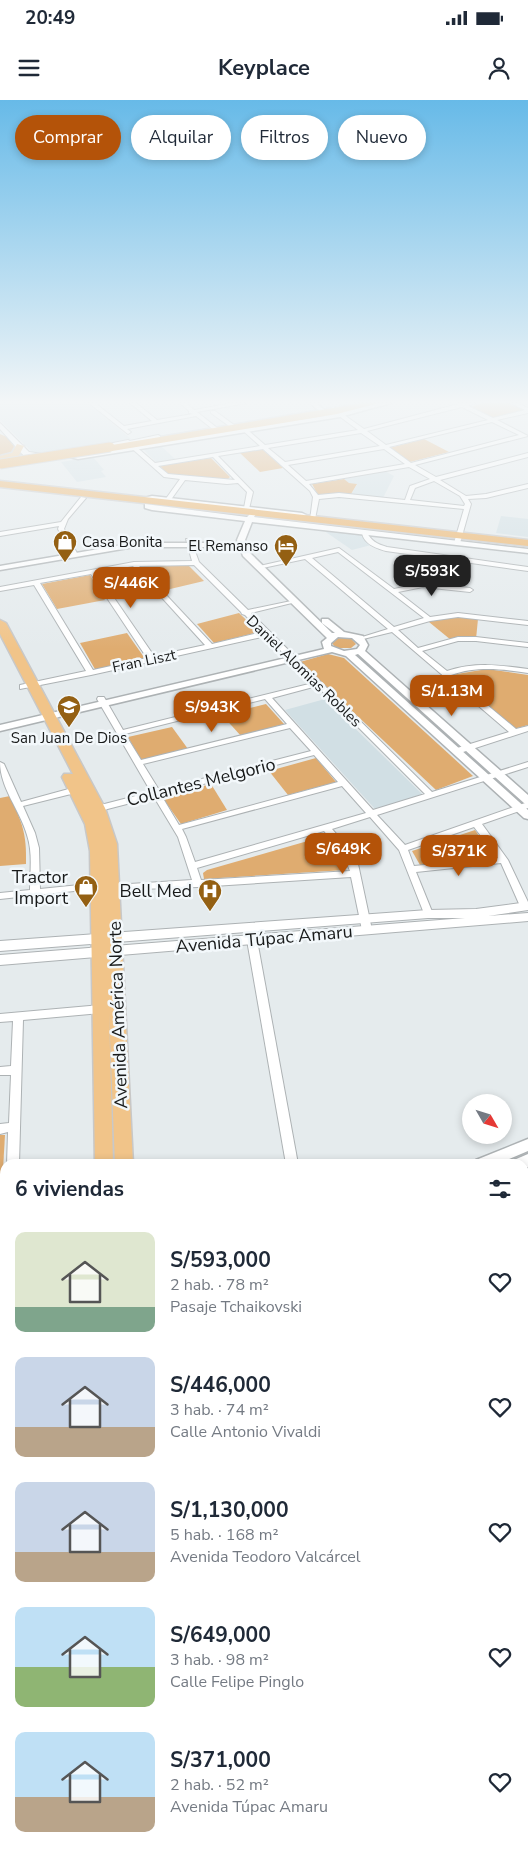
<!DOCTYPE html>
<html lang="es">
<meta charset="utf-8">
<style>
body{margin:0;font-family:"Nunito Sans",sans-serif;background:#f6f6f7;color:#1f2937;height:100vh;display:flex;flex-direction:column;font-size:19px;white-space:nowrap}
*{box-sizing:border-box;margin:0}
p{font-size:16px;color:#747a83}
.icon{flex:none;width:28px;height:28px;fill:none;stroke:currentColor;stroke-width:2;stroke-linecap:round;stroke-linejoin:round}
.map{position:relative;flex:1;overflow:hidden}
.panel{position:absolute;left:0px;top:1059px;width:529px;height:696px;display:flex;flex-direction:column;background:#fff;border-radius:15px 15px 0 0;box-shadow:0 2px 8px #0003}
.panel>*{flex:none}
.guide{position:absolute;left:15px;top:15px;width:499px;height:45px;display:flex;gap:10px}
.needle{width:32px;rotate:129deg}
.fabs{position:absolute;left:462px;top:994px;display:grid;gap:10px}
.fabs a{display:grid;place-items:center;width:50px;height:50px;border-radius:50%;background:#fff;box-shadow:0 2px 8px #0003;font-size:25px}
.price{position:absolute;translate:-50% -42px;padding:0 11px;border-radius:10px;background:#b45309;color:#fff;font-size:16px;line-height:32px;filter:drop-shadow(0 1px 2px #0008)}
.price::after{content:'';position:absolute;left:50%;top:30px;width:15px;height:11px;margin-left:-8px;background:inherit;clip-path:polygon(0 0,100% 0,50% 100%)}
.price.on{background:#222;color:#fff}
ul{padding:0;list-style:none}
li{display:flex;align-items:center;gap:15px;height:125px;padding:0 15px}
li span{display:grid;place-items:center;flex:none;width:140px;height:100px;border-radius:10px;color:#555}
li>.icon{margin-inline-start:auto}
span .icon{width:60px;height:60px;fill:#fffc;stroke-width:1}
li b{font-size:21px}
h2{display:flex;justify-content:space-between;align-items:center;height:60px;padding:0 15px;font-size:21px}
.chip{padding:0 18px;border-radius:22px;background:#fff;box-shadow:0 2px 8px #0003;font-size:18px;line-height:45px}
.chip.on{background:#b45309;color:#fff}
.status{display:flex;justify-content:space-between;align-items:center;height:35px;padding:0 25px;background:#fff;direction:ltr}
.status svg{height:14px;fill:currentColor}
header{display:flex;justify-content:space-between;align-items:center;height:65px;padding:0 15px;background:#fff;font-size:22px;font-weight:700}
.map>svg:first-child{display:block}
.built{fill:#d1dfe4}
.green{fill:#dfac70}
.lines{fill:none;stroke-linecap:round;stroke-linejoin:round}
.minor-casing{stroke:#adb2b4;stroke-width:2}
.tertiary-casing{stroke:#adb2b4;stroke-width:3}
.secondary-casing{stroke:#adb2b4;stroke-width:2}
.primary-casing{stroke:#c8c8c8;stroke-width:3}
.trunk-casing{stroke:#c8c8c8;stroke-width:3}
.minor{fill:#fff;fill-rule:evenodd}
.tertiary{fill:#fff;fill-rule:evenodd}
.secondary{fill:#fff;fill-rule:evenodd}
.primary{fill:#f1c489;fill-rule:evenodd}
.trunk{fill:#ecb062;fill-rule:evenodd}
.trunk-bridge-casing{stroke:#c8c8c8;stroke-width:11;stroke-linecap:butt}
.trunk-bridge{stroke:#ecb062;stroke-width:9}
.labels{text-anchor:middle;stroke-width:5;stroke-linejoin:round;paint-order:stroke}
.far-poi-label{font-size:15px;fill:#181a1a;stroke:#f3f8fb;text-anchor:start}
.far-street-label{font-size:15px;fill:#181a1a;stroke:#f3f8fb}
.street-label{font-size:18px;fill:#181a1a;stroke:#f3f8fb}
.poi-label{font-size:18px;fill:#181a1a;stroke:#f3f8fb;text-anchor:end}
</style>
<div class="status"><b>20:49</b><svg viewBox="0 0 49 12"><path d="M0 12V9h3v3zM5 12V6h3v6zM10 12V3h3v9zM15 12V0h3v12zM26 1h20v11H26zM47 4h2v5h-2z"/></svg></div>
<header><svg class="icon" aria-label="menu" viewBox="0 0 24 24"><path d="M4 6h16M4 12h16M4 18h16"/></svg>Keyplace<svg class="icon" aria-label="person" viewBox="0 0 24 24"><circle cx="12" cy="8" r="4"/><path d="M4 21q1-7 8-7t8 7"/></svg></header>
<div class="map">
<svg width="528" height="1754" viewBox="0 0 528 1754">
<rect width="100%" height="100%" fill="#e5ebed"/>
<g class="built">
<path d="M0,303H88L131,339L35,355L0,320Z"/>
<path d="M160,345L175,359L157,363L142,348Z"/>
<path d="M93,357L104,370L101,371L106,377L77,382L61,362Z"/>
<path d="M385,371L394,376L383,398L351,394L357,385L349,383L344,379Z"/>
<path d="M501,416L528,419V437L496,433Z"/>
<path d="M320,428L362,432L365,440L371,445L352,450Z"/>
<path d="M325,599L422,694L376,710L285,610Z"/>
<path d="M265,1750H426L429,1754H263Z"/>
</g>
<g class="green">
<path d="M483,303H510L526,311L494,318L470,307Z"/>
<path d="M0,334L7,337L15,348L11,353L0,358Z"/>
<path d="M424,339L449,352L410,362L389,348Z"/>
<path d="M262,349L283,368L260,372L240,353Z"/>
<path d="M211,358L230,377L228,379L167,374L160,366Z"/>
<path d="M344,379L349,383L357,384L351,394L318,395L312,384Z"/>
<path d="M143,466H189L204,481L166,490Z"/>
<path d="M90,475L105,500L57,509L42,484Z"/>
<path d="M239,513L259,532L214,543L197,524Z"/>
<path d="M458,515L478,519L476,539L451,540L429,522V519Z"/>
<path d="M127,533L146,560L96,571L80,543Z"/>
<path d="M340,537H350L356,544L351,548H336L331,542Z"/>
<path d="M328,554L344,558L473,676L436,690L300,562Z"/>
<path d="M487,569L528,575V625L514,629L451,575Z"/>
<path d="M266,604L284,624L241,636L222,615Z"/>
<path d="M172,627L188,649L141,660L128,637Z"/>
<path d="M316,658L336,682L288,695L269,671Z"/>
<path d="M211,684L227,710L181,724L162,697Z"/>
<path d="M10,696C22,723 27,733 26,764L0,766V698Z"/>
<path d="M475,730L494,758L420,765L412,751Z"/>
<path d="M325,736L342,753L345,770L204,779L203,773L207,770Z"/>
<path d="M0,1035H5L0,1121Z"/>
</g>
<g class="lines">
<g class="minor-casing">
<g id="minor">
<path d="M89,303H95L124,326L152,321L130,303H136L157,320L193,314L189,313V311L180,303H186L194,310L233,303H246L197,312L221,331V333L219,334L196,316L127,329L131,332L128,334Z"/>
<path d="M462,303H475L468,306L493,318L525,310L510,303H517L528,308V313L497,320L528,336L415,365L436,377L528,353V357L440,380L466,396L486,394L528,384V388L486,398L468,399L471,404L460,443L457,445L454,443L464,409L339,397L319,399L315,419L310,420L313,397L310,391L263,349L218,356L253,392L249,409L244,408L247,392L238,383L227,384L185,380L170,401H166L165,400L180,379L164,377L128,345L133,344L155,363L260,346L239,327V325L241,324L265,345L358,330L331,310L333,307L364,329ZM462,307L488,320L386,345L367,331ZM492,322L519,335L411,363L389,347ZM361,333L380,346L285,362L268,348ZM384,349L405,364L306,381L288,365ZM213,357L235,380L168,374L158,366ZM409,367L430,379L410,386L405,400L339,393L318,395L309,384ZM434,381L460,396L465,404L464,406L410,400L415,388Z"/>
<path d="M211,311H215L234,325L229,326L211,313Z"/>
<path d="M158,335L160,336V338L128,344L125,342Z"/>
<path d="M81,397L86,398L68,419L64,429L78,455L77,456L72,455L58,429L59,426L0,436V432L61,422Z"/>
<path d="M362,431H366C371,441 377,444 387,447L528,467V471L386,451C375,448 362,443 362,431Z"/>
<path d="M186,439L191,440L199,462L248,510L296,500V502L251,513L432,692L528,662V667L377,715L405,745L528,702V708L482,724L508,760L528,802V808H522L520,806L501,763L416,772L433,814L428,817L425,816L399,750L370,717L332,729L350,750L358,764L372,830L367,833L362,830L351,777L198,787L111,790L109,788L114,785L192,780L178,737L154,697L92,713L88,710L89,708L151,692L97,599L98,597H104L123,630L313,583L266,536L91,575L20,589V585L86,571L34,485L0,491V487L134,462L192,461ZM194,465L241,512L242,514L245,515L262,532L212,544L139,466ZM133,466L205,545L154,556L97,473ZM91,474L147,558L93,570L40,483ZM317,586L425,694L373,710L272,598ZM265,599L287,624L141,660L125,634ZM290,628L311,651L159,690L143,664ZM314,655L338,682L179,725L161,695ZM342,686L366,713L195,762L186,737L182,729ZM474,727L498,758L414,766L408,750ZM324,731L343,753L350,771L201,780L197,768Z"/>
<path d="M339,448L394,489L423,483L470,488L473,490L470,492L423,487L398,492L430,517L458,513L528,521V525L458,517L430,521L398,530L418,548L458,537H476L528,543V547L476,541H458L422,551L447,571C475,562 499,565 528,569V573C501,569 477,566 451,575L516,629L528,626V631L460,653H454V649L509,632L392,532L359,540V538L388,529L305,459L258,469L255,467ZM338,452L424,518L394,527L312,458Z"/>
<path d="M0,662L4,664L21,702L76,687L80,690L79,692L23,706L35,733L39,748L40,789L99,783L104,786L102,788L0,799V793L30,790C30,772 33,753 27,735C20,710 0,688 0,662Z"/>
<path d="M252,837L257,840L298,1064H286L247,840Z"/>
<path d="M101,905L105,906L106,909L105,912L101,913L23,920L19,1064H7L8,1032L0,1034V1024L9,1023L11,975H0V967L11,966L13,921L0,922V914Z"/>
<path d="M5,1122V1132L0,1133V1123Z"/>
<path d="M5,1194V1206L0,1207V1195Z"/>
<rect x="0" y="1428" width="5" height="14"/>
<path d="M524,1602L528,1603V1623L524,1621Z"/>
<path d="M313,1750H331L333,1754H315Z"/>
<path d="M432,1750H451L453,1754H434Z"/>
</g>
</g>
<g class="tertiary-casing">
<g id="tertiary">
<path d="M310,303H317L329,315L379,303H391L340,317L78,359L65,356L325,316Z"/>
<path d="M152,396L302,413L306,415L302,417L152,400L141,402L137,400Z"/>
<path d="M145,404L247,417L252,412L256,414L254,417L528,449V453L252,422L245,440L246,443L254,445L248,447L250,453L332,533H335L322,523V519H328L344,532L363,536L368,545L365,551L528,695V704L524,703L358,554L355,555L528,710V719L524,718L346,556L332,552L0,631V625L324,549L322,542L327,538L243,456L240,447H134L0,470V466L134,443H238L237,440L245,421L152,410L145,408ZM338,537L352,538L360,545L357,549L344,551L331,546V543Z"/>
<path d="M528,1039V1051L497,1064H474L476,1060Z"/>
<path d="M528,1054V1067L524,1068V1064H512L514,1060Z"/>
<rect x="0" y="1294" width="5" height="34"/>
</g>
</g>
<g class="secondary-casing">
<g id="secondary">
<path d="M0,323L29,352L50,355L46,357L24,356L0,329Z"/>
<path d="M128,340L134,343V347L126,344L97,349L93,347Z"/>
<path d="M528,802V810L488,816L528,813V821L0,865V855L465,818H428L0,851V841L428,810L476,809Z"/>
<path d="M528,1242V1265L524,1267V1244Z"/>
<path d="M215,1750H262L260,1754H213Z"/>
</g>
</g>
<g class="primary-casing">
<g id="primary">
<path d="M17,344L24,346L18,357L0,362V356L12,353Z"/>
<path d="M0,520L6,523L105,708L117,744L133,1064H115L109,912L113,1064H95L90,751L85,724L62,677L64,674H73L0,534Z"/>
<path d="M40,1750H68L67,1754H39Z"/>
<path d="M72,1750H101L100,1754H71Z"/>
</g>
</g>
<g class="trunk-casing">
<g id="trunk">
<path d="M363,303H379L337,314L94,354L90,351L94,348Z"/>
<path d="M0,381L528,440V446L0,387Z"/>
</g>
</g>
<use href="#minor" class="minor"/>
<use href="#tertiary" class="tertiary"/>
<use href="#secondary" class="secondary"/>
<use href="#primary" class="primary"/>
<use href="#trunk" class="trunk"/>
<g class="trunk-bridge-casing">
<path id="trunk-bridge" d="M0,364L110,347"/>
</g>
<use href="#trunk-bridge" class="trunk-bridge"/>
</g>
<linearGradient id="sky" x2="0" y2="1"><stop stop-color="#67bae8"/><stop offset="0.55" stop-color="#f3f6f7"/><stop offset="1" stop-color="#f3f6f7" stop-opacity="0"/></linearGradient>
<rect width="528" height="549" fill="url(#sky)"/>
<defs>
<g id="shop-pin" transform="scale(1.25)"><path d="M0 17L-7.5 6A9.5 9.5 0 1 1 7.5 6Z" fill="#946013" stroke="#f3f8fb"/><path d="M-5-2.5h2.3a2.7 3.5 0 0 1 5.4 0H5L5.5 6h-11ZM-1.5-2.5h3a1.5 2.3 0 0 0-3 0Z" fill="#fff"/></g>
<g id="hotel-pin" transform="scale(1.25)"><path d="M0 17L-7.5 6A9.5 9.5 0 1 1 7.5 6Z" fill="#946013" stroke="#f3f8fb"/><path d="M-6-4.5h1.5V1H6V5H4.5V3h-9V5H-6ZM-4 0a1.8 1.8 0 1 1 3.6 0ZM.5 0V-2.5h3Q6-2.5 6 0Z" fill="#fff"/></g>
<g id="school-pin" transform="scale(1.25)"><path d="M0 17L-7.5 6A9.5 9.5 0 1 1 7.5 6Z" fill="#946013" stroke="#f3f8fb"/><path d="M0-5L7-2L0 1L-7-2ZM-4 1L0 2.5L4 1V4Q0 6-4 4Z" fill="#fff"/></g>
<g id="hospital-pin" transform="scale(1.25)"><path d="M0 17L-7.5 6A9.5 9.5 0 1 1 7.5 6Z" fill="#946013" stroke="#f3f8fb"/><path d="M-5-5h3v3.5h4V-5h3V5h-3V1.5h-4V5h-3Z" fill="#fff"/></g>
</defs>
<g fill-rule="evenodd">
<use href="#shop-pin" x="65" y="442"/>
<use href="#hotel-pin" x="286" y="446"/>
<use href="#school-pin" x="69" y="607"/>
<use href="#shop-pin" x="86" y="787"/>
<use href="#hospital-pin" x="210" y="791"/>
</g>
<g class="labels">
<g class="far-poi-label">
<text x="82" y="447">Casa Bonita</text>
<text x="268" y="451" text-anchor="end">El Remanso</text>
<text x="69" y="643" text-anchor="middle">San Juan De Dios</text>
</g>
<g class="far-street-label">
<text transform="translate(144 561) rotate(-12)" y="5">Fran Liszt</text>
<text transform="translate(304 571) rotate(44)" y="5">Daniel Alomias Robles</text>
</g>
<g class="street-label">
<text transform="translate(201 682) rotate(-14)" y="6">Collantes Melgorio</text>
<text transform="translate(264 839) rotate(-5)" y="6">Avenida Túpac Amaru</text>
<text transform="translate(118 915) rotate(-92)" y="6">Avenida América Norte</text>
</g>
<g class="poi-label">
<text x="68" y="783">Tractor<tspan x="68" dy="21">Import</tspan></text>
<text x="192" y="797">Bell Med</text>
</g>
</g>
</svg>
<div class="fabs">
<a><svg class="needle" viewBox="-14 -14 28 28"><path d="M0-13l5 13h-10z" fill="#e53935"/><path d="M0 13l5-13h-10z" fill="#747a83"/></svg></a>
</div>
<b class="price on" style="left:432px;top:497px">S/593K</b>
<b class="price" style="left:131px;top:509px">S/446K</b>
<b class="price" style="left:452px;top:617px">S/1.13M</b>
<b class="price" style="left:212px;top:633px">S/943K</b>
<b class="price" style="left:343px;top:775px">S/649K</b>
<b class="price" style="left:459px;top:777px">S/371K</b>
<div class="guide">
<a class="chip on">Comprar</a>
<a class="chip">Alquilar</a>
<a class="chip">Filtros</a>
<a class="chip">Nuevo</a>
</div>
<section class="panel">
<h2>6 viviendas<svg class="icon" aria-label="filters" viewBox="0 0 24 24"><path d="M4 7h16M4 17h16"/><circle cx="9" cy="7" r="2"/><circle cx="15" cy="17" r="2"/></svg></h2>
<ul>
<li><span style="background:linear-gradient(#dfe7d0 75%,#7fa58c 0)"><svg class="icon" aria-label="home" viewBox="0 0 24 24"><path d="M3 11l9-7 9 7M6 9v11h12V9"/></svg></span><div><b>S/593,000</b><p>2 hab. · 78 m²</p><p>Pasaje Tchaikovski</p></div><svg class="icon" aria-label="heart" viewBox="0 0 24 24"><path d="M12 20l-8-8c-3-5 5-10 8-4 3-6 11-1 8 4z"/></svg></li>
<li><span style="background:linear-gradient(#c9d6e8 70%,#b9a48a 0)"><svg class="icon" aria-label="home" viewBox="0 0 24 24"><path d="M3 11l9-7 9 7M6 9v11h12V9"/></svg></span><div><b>S/446,000</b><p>3 hab. · 74 m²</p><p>Calle Antonio Vivaldi</p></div><svg class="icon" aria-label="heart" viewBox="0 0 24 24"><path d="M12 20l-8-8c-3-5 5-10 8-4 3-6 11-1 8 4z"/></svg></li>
<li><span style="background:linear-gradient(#c9d6e8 70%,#b9a48a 0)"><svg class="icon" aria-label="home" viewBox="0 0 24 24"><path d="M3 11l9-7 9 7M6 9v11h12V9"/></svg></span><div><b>S/1,130,000</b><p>5 hab. · 168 m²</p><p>Avenida Teodoro Valcárcel</p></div><svg class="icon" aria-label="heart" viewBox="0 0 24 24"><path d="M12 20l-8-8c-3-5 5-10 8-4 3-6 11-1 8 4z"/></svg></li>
<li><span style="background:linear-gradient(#bfe0f5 60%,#8fb573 0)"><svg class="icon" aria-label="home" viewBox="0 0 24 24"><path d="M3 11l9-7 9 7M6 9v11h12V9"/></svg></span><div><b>S/649,000</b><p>3 hab. · 98 m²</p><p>Calle Felipe Pinglo</p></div><svg class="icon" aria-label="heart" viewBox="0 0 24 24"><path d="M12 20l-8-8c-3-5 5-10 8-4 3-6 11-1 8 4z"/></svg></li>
<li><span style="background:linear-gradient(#bfe0f5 65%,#b9a48a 0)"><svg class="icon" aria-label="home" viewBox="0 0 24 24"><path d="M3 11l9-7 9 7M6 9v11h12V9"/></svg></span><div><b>S/371,000</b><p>2 hab. · 52 m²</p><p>Avenida Túpac Amaru</p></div><svg class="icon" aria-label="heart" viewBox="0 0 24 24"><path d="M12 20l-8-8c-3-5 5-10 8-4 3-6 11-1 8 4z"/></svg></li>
</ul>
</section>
</div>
